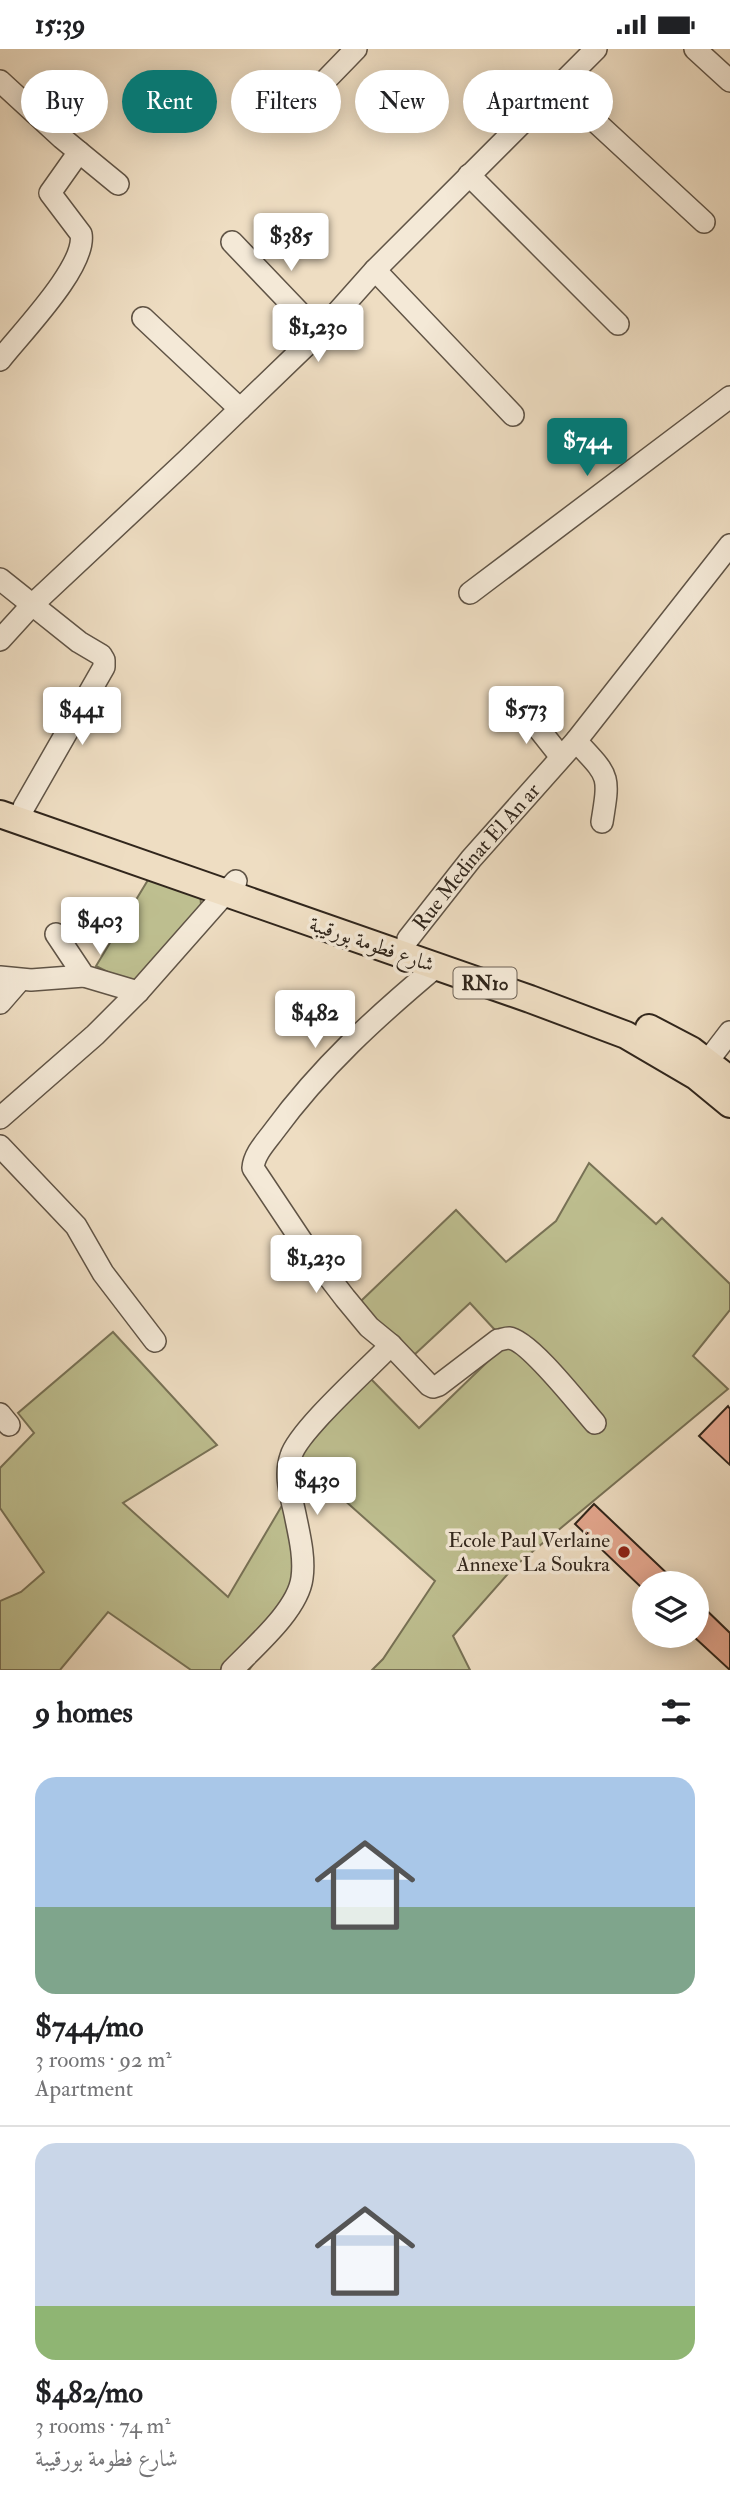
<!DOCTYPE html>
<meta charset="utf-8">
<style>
body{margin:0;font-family:"IM FELL Double Pica",Amiri,serif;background:#f6f6f6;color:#202124;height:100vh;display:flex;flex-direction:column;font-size:26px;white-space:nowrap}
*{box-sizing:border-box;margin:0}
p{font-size:23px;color:#757577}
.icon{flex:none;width:38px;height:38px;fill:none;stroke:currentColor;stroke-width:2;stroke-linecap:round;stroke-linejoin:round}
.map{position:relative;height:1621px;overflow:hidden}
.drawer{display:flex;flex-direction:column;background:#fff;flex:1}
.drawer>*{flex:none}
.guide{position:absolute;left:21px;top:21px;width:690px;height:63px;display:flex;gap:14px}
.fabs{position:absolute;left:632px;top:1522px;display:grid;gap:14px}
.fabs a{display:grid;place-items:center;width:77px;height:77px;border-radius:50%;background:#fff;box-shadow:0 4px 18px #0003;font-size:35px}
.price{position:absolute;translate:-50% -60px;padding:0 16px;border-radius:7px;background:#fff;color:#222;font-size:23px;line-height:46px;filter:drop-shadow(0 2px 4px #0008)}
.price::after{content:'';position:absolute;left:50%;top:42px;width:21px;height:16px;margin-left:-10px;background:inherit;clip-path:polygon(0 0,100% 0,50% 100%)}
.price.on{background:#0f766e;color:#fff}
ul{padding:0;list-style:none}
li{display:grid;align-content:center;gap:14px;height:371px;padding:0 35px}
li+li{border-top:2px solid #e0e0e0}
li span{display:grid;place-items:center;height:217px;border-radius:21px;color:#555}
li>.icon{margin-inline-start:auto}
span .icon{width:126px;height:126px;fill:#fffc;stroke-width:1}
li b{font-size:30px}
h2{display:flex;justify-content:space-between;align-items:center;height:84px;padding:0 35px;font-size:30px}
.tag{padding:0 24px;border-radius:32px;background:#fff;box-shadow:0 4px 18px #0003;font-size:24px;line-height:63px}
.tag.on{background:#0f766e;color:#fff}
.status{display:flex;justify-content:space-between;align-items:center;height:49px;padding:0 35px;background:#fff;direction:ltr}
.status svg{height:19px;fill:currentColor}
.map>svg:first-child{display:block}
.green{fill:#bebf90;stroke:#787256;stroke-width:2}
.building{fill:#e6a991;stroke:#31261c;stroke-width:2}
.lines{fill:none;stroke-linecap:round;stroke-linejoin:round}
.minor-casing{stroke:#605446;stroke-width:24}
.major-casing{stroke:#31261c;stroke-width:30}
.minor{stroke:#f4e9d7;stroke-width:21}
.major{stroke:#eeddc2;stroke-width:26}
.poi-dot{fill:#8f2418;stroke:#f4e9d7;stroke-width:2.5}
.labels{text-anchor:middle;stroke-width:7;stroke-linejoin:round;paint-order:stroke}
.shield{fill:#f4e9d7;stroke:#6c6054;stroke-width:2}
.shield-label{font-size:19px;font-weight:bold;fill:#31261c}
.street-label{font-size:21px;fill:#31261c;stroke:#f4e9d7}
.poi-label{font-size:21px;fill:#31261c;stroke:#f4e9d7;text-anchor:end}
</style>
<div class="status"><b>15:39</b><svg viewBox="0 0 49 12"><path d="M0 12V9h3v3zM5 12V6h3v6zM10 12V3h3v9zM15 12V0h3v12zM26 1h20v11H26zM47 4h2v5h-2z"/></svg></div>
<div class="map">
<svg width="730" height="1621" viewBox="0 0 730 1621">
<rect width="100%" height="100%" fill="#eeddc2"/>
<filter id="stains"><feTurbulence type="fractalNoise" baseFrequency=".00286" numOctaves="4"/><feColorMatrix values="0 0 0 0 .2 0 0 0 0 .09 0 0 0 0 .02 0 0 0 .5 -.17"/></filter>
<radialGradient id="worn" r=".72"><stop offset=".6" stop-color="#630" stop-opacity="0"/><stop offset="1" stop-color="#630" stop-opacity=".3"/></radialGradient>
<g class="green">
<path d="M151,826L200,843L201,856L133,936L96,917Z"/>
<path d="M589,1114L656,1175L662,1169L730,1235V1261L693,1307L728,1340L514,1518L453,1587L470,1621H372L383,1610L435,1532L297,1409L369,1328L419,1379L507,1294L470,1254L413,1307L385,1290L361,1252L456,1161L506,1213L556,1172Z"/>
<path d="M113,1283L217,1396L123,1454L228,1548L290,1443L303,1490L289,1566L249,1621H191L108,1563L60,1621H0V1552L21,1543L44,1523L0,1459V1419L34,1384L18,1364Z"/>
</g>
<g class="building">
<path d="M728,1357L730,1360V1416L699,1387Z"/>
<path d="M594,1455L674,1531L670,1535H644V1541L575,1475Z"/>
<path d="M697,1552L730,1584V1621L693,1587H696Z"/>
</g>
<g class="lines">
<g class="minor-casing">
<g id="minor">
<path d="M695,0L730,32"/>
<path d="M0,32L62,89L118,135"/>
<path d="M558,38L704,173"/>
<path d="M293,54L323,34L356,0"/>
<path d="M469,126L618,275"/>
<path d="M232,193L319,284"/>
<path d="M375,221L513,366"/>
<path d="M143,269L240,360"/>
<path d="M0,311C21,284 87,217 81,185L50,144L79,103"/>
<path d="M0,530L79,593L101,606L104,611V618L24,758"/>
<path d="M470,544L730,348"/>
<path d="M0,591L31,557L186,412L319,284L375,221L596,0"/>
<path d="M523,660L561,708"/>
<path d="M576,692C609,728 610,724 602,773"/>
<path d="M56,885L84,927L138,943"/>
<path id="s1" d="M408,890L471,810L576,692L730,496"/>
<path d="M437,917C376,968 321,1018 274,1082C266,1093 254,1105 253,1119L305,1197L345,1249L369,1278L391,1296L429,1336L433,1338L439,1336L498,1291C501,1291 505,1289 509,1289C529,1291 580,1357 595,1374"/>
<path d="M0,928L31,931L84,927"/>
<path d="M0,954L20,931"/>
<path d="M697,1026L730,983"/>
<path d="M0,1069L95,986L138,943L236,832"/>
<path d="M0,1097L76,1177L103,1224L155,1292"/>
<path d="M0,1365L9,1376"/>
<path d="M232,1621C254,1598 298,1561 302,1529C305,1508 299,1485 295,1465C291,1446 284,1427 291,1407C298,1382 370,1318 391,1296"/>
</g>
</g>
<g class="major-casing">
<g id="major">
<path d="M0,765L530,950L626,986L696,1027L730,1055"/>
<path d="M649,979L691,1001L730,1031"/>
</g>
</g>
<use href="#minor" class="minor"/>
<use href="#major" class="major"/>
</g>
<circle class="poi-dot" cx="624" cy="1503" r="7"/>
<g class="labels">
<rect class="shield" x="453.5" y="918.5" width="63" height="31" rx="5"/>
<g class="shield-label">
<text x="485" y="941">RN10</text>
</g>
<g class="street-label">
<text dy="7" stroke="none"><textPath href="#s1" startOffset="107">Rue Medinat El An ar</textPath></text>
<text transform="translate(372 895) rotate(19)" y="7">شارع فطومة بورقيبة</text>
</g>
<g class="poi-label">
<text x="610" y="1498">Ecole Paul Verlaine<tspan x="610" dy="24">Annexe La Soukra</tspan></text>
</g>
</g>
<rect width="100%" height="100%" filter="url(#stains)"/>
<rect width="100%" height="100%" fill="url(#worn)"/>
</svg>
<div class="fabs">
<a><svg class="icon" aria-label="layers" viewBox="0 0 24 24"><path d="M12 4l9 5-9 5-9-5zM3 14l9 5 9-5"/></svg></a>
</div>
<b class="price" style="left:291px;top:224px">$385</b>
<b class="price" style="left:318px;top:315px">$1,230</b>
<b class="price on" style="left:587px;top:429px">$744</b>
<b class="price" style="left:526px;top:697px">$573</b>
<b class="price" style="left:82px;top:698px">$441</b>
<b class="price" style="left:100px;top:908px">$403</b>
<b class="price" style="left:315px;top:1001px">$482</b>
<b class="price" style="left:316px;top:1246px">$1,230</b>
<b class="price" style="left:317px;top:1468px">$430</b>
<div class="guide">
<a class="tag">Buy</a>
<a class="tag on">Rent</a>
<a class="tag">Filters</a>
<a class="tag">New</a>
<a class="tag">Apartment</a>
</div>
</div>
<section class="drawer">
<h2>9 homes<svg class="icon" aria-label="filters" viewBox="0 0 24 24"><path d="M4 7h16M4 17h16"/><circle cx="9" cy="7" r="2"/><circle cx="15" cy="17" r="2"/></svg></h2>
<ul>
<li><span style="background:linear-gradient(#a9c7e8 60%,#7fa58c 0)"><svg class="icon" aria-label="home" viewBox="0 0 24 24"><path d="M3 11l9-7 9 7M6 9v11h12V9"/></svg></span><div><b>$744/mo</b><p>3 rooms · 92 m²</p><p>Apartment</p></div></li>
<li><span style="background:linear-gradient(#c9d6e8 75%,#8fb573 0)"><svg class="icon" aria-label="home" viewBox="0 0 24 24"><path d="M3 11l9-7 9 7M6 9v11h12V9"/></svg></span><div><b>$482/mo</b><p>3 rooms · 74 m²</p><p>شارع فطومة بورقيبة</p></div></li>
</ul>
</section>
